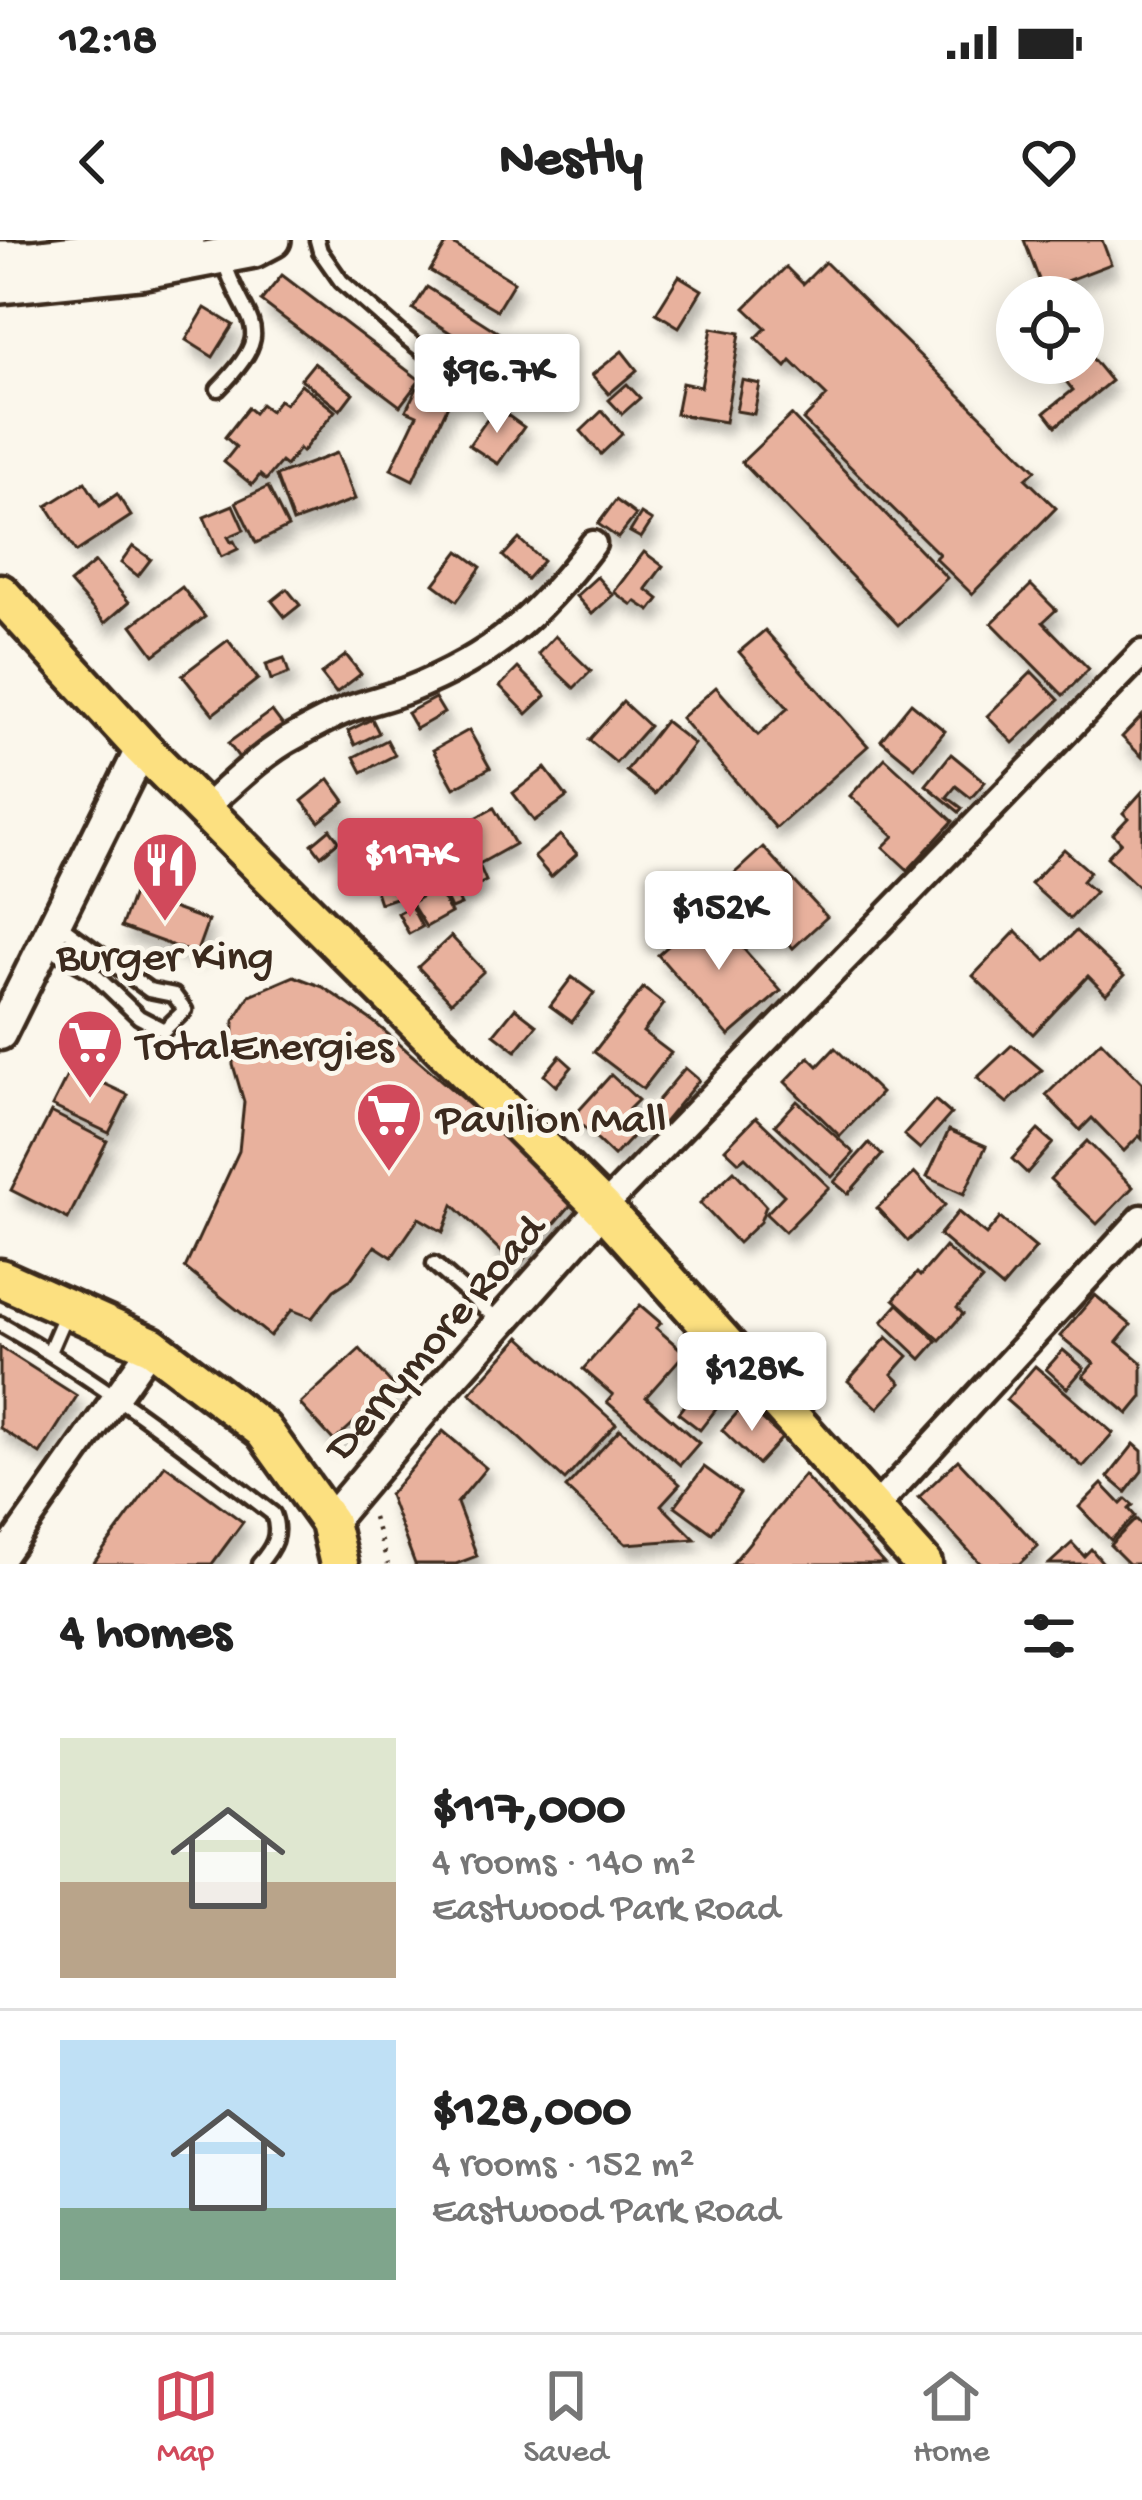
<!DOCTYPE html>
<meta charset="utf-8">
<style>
body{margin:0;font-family:"Gochi Hand",sans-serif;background:#f6f6f6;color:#222;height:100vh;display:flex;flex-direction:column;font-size:45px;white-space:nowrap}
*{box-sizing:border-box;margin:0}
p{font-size:39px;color:#767676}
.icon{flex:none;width:66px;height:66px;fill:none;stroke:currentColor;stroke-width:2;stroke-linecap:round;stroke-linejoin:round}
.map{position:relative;height:1324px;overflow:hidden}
.details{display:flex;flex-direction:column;background:#fff;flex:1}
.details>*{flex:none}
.buttons{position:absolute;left:996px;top:36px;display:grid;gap:24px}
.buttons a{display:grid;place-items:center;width:108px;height:108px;border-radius:50%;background:#fff;box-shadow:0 6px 30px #0003;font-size:60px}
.price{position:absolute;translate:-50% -102px;padding:0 27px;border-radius:12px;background:#fff;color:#222;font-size:39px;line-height:78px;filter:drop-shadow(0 3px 6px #0008)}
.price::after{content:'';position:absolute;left:50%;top:72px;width:36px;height:27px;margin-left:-18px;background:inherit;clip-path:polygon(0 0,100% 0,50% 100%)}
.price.current{background:#d1495b;color:#fff}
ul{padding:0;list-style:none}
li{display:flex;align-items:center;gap:36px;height:300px;padding:0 60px}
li+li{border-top:3px solid #e0e0e0}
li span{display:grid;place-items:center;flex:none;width:336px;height:240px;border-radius:0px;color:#555}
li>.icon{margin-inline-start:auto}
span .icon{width:144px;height:144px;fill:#fffc;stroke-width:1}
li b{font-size:51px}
h2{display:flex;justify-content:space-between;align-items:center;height:144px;padding:0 60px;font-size:51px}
.status{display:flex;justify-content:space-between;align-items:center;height:84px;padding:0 60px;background:#fff;direction:ltr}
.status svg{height:33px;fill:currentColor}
header{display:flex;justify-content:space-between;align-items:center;height:156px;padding:0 60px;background:#fff;font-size:54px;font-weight:800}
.dock{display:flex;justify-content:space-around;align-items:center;height:168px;border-top:3px solid #e0e0e0;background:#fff;font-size:33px;color:#767676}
.dock a{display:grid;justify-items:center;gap:6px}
.dock .current{color:#d1495b}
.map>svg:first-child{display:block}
.building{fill:#e8b19d;stroke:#3b2a1e;stroke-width:3;filter:url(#shadow)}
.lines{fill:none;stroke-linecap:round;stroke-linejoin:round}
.service-casing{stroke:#3b2a1e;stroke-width:21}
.minor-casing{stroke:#3b2a1e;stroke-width:33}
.tertiary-casing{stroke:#3b2a1e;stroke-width:39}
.secondary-casing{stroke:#3b2a1e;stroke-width:42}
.primary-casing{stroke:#3b2a1e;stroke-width:45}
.path{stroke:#3b2a1e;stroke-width:4.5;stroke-dasharray:3 9;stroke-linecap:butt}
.service{stroke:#fbf7ec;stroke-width:12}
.minor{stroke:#fbf7ec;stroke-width:24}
.tertiary{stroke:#fbf7ec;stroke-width:30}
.secondary{stroke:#fbf7ec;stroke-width:33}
.primary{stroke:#fce080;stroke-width:36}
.labels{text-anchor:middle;stroke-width:10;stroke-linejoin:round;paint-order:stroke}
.poi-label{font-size:45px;fill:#3b2a1e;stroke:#fbf7ec;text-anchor:start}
.street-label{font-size:45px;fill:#3b2a1e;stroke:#fbf7ec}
</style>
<div class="status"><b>12:18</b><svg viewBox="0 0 49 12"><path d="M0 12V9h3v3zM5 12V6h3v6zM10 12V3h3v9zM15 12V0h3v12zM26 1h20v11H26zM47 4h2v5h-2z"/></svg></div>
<header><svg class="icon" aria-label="back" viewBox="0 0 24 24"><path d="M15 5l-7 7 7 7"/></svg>Nestly<svg class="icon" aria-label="heart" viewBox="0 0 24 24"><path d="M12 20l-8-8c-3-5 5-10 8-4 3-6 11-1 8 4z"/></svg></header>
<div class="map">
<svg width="1142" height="1324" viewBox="0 0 1142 1324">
<defs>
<filter id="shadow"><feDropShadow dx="6" dy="11" stdDeviation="6" flood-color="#0004"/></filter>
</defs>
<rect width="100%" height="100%" fill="#fbf7ec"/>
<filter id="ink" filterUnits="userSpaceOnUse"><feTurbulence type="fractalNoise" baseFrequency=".00833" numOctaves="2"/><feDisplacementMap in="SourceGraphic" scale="24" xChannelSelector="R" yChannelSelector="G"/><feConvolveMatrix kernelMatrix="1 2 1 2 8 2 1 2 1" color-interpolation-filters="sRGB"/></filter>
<g filter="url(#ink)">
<g class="building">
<path d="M1024,0H1102L1111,24L1043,50Z"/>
<path d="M448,1L514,42L497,70L430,31Z"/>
<path d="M825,22L1036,230L1026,239L1056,268L972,354L935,318L939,314L803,180L827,156L791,121L786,127L756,98L766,88L745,68L786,27L803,44Z"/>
<path d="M282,35L420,140L400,166L261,61Z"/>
<path d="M679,36L702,50L679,87L656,73Z"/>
<path d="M427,47L562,133L548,155L413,69Z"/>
<path d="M205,68L233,85L213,117L186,100Z"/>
<path d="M712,88L740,93L725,182L676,174L682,143L701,147Z"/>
<path d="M1083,107L1111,141L1056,186L1045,172L1073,150L1056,129L1063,123H1083Z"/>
<path d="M622,111L637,130L609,154L592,135Z"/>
<path d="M314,123L353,153L340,170L301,139Z"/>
<path d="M742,140L760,144L754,174L736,171Z"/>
<path d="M301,144L335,171L302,212L299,209L286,226L281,222L266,240L260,235L252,245L224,222L236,207L225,197L248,168L254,173L261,164L270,171L279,160L285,164Z"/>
<path d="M627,144L640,158L622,174L609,160Z"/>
<path d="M417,148L449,163L413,240L391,229L417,175L406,170Z"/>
<path d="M496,167L524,187L498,224L469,205Z"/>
<path d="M602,171L622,194L601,214L581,191Z"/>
<path d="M791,175L947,338L898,385L742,222Z"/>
<path d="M337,213L355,259L293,282L276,236Z"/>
<path d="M85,242L100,266L117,254L131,276L76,312L47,266Z"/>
<path d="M268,247L288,287L256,303L236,262Z"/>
<path d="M616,260L636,275L618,298L598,284Z"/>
<path d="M233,265L244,290L228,297L231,302L234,301L238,309L221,317L204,277Z"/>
<path d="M641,274L652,281L641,298L630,292Z"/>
<path d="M519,299L543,321L527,339L503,316Z"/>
<path d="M133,306L151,319L138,336L121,323Z"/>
<path d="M459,311L481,327L457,361L434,344Z"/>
<path d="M644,312L663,326L646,349L659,359L650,371L635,361L632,365L614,352Z"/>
<path d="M95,322L129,362L105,383L70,343Z"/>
<path d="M597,337L613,355L592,374L576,356Z"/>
<path d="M1031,345L1056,370L1043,382L1089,429L1063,455L992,383Z"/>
<path d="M182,347L205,377L154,415L132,385Z"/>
<path d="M287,349L300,365L285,377L272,361Z"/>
<path d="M765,390L868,506L776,588L681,478L716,447L758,495L788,468L739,412Z"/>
<path d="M555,396L591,431L574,448L538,414Z"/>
<path d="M228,400L258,439L213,474L182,435Z"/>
<path d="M346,415L361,434L336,453L321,434Z"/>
<path d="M284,418L289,433L271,440L266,424Z"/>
<path d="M518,428L546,456L527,474L500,446Z"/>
<path d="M1032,432L1059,460L1013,503L987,476Z"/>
<path d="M435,458L444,473L416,489L407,473Z"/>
<path d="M623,462L649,486L616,523L589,500Z"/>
<path d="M911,463L945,491L915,528L881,500Z"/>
<path d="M272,471L284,487L240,519L228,503Z"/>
<path d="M1142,476V517L1122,497Z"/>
<path d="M372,479L379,493L355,505L348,491Z"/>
<path d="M665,481L694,504L655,554L626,531Z"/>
<path d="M469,490L490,528L454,548L433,510Z"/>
<path d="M387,500L395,515L362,532L354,517Z"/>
<path d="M951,514L985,542L971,558L956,546L947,557L962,568L959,572L926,545Z"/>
<path d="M885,518L953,581L908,630L883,607L894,596L850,556Z"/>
<path d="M545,528L567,557L534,581L513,553Z"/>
<path d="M329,539L345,561L319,582L302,561Z"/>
<path d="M1142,552V650L1107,617L1121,602L1113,594L1128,578L1123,573Z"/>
<path d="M494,568L515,604L454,638L434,601Z"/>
<path d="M330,589L339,601L321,616L312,604Z"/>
<path d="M560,595L577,614L551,637L534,617Z"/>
<path d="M763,607L827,677L793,708L768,680L751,696L712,654Z"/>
<path d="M1064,609L1090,632L1082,641L1095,652L1070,679L1031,644Z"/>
<path d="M425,618L434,645L380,663L371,636Z"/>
<path d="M480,627L486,641L461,653L455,640Z"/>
<path d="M452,645L461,665L451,669L442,650Z"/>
<path d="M436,648L451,673L426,687L411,663Z"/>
<path d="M133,654L208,681L196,714L121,687Z"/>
<path d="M411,666L422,687L409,694L398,673Z"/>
<path d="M709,670L781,751L729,796L658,715Z"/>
<path d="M1016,691L1046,721L1076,691L1124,736L1106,754L1088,736L1033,794L973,736Z"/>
<path d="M451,696L484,731L451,762L418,727Z"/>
<path d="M294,736L323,747L374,782L577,958L517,1027L453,965L443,992L419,978L392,1017L375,1006L351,1039L334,1050L312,1078L292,1070L270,1096L185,1028L239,911L244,862L233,825L234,781L250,755Z"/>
<path d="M572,737L594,753L572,782L550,766Z"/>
<path d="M643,748L664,764L643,792L671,813L643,849L594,812Z"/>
<path d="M515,768L537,785L516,811L494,794Z"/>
<path d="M1101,801L1142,843V899L1139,896L1124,911L1092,878L1080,890L1046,855Z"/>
<path d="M1012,805L1042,830L1007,863L977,838Z"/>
<path d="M835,808L881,853L840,896L785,842L809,817L818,826Z"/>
<path d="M560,816L572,827L556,846L544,835Z"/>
<path d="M71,828L128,855L109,893L52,866Z"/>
<path d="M685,828L699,840L662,885L647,873Z"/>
<path d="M611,835L638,860L629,869L645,883L614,916L573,877Z"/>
<path d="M935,860L951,874L920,909L904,895Z"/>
<path d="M797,861L854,913L832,937L775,885Z"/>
<path d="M51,872L107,901L68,979L11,950Z"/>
<path d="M756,877L829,947L785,992L766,974L784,955L745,917L739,922L725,909Z"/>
<path d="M949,890L986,906L964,954L927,937Z"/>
<path d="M1038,890L1053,903L1027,933L1012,919Z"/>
<path d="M1087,901L1133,947L1097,984L1050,939Z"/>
<path d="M869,903L882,915L848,954L834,942Z"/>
<path d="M734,931L766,966L760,982L738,1003L700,963Z"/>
<path d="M915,933L945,965L908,1001L877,968Z"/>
<path d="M958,972L986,995L1000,978L1036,1008L1002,1048L939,995Z"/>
<path d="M945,1007L982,1040L957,1068L963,1074L940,1100L894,1059L917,1033L920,1036Z"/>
<path d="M1095,1055L1131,1085L1117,1102L1142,1123V1157L1128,1174L1083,1136L1094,1123L1060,1096Z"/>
<path d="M898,1064L937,1101L921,1119L882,1082Z"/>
<path d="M640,1065L661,1083L656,1088L685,1113L646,1157L699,1203L680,1225L607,1162L613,1155L583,1129Z"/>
<path d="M520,1097L616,1184L565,1240L470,1153Z"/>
<path d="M887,1097L908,1116L892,1134L901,1143L878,1168L848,1141Z"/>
<path d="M0,1107L77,1156L40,1214L0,1188Z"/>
<path d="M360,1109L394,1146L334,1201L300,1164Z"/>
<path d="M1063,1110L1084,1128L1067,1148L1046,1129Z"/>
<path d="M1035,1126L1113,1193L1083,1227L1006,1160Z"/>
<path d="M712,1130L734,1146L700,1190L678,1173Z"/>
<path d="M745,1164L782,1198L758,1224L722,1190Z"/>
<path d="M620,1189L680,1244L661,1265L695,1299L626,1304L566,1248Z"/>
<path d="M443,1191L486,1228L457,1263L477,1316L456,1324H415L389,1255Z"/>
<path d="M1134,1204L1142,1211V1231L1126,1252L1108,1237Z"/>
<path d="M958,1220L1038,1306L1019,1324H981L919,1257Z"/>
<path d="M165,1225L243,1282L212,1324H93Z"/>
<path d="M704,1227L740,1253L712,1293L675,1266Z"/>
<path d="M804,1235L884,1324H732Z"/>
<path d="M1102,1244L1121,1264L1126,1259L1133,1265L1129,1269L1135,1276L1111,1300L1079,1267Z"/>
<path d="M1136,1279L1142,1285V1324H1129L1110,1305Z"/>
<path d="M1072,1303L1084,1316L1091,1309L1104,1324H1049Z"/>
</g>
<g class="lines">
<g class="service-casing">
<g id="service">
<path d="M317,0L320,11L341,41L406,98L467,145"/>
<path d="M218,149C282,85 243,86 223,18"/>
<path d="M45,705L92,732L139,777L164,790L185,770L174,755L149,750L57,683"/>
<path d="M434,1024L500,1082"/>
<path d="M0,1084C96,1138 186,1207 273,1274C281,1295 273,1308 259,1324"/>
<path d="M49,1112L65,1075"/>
</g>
</g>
<g class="minor-casing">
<g id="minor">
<path d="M204,569C233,543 262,513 297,495C313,486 330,477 347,470C367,462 388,458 408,450C494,416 538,376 593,304"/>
<path d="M603,968L1142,413"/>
<path d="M873,1270L1142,978"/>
<path d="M0,1321L152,1106"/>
</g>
</g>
<g class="tertiary-casing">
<g id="tertiary">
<path d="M0,794L142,508"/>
<path d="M329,1282L437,1154L603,968"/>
</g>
</g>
<g class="secondary-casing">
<g id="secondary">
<path d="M0,18H33L187,0"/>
<path d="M0,46L139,32L254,10L273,0"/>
</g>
</g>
<g class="primary-casing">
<g id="primary">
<path d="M0,353L142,508L603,968L923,1324"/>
<path d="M0,1038L152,1106L263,1190L329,1282L339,1324"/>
</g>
</g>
<path class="path" d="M373,1277L388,1324"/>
<use href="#service" class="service"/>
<use href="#minor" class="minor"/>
<use href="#tertiary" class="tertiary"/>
<use href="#secondary" class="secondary"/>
<use href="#primary" class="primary"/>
</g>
</g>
<defs>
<g id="restaurant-pin" transform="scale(3.45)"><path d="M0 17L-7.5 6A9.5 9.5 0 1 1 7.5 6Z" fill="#d1495b" stroke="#fbf7ec"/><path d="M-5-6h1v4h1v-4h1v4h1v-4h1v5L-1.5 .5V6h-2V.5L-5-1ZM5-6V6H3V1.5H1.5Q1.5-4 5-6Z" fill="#fff"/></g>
<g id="supermarket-pin" transform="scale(3.45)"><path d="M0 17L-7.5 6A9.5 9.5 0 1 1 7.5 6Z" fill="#d1495b" stroke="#fbf7ec"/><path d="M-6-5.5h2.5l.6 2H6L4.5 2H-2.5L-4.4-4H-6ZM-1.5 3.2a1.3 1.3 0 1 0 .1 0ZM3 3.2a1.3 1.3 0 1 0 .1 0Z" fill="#fff"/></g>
</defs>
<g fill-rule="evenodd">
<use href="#restaurant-pin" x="165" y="625"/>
<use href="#supermarket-pin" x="90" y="802"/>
<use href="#supermarket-pin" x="389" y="875"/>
</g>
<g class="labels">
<g class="poi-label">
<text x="165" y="728" text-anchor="middle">Burger King</text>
<text x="136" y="818">TotalEnergies</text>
<text x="436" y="891">Pavilion Mall</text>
</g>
<g class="street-label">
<text transform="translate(432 1095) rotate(-49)" y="16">Derrymore Road</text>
</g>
</g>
</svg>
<div class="buttons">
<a><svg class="icon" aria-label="locate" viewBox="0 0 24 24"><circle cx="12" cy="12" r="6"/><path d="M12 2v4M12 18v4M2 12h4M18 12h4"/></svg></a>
</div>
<b class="price" style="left:497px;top:196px">$96.7K</b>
<b class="price current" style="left:410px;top:680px">$117K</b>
<b class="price" style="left:719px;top:733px">$152K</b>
<b class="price" style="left:752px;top:1194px">$128K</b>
</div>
<section class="details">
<h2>4 homes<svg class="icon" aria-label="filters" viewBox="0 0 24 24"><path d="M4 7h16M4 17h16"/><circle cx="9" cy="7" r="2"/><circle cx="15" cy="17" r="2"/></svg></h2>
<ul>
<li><span style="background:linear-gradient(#dfe7d0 60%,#b9a48a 0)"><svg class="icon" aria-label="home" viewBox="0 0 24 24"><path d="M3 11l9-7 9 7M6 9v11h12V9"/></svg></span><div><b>$117,000</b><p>4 rooms · 140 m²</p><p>Eastwood Park Road</p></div></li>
<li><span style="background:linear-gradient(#bfe0f5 70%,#7fa58c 0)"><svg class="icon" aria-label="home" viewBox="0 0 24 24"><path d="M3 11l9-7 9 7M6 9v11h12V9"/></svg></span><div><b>$128,000</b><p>4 rooms · 152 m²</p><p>Eastwood Park Road</p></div></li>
</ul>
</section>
<nav class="dock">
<a class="current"><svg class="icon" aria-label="map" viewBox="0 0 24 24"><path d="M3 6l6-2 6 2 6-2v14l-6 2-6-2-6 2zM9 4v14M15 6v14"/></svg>Map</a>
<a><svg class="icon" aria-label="saved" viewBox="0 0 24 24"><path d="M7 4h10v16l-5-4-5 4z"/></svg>Saved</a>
<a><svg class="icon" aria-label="home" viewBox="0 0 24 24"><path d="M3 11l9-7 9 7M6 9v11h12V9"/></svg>Home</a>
</nav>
